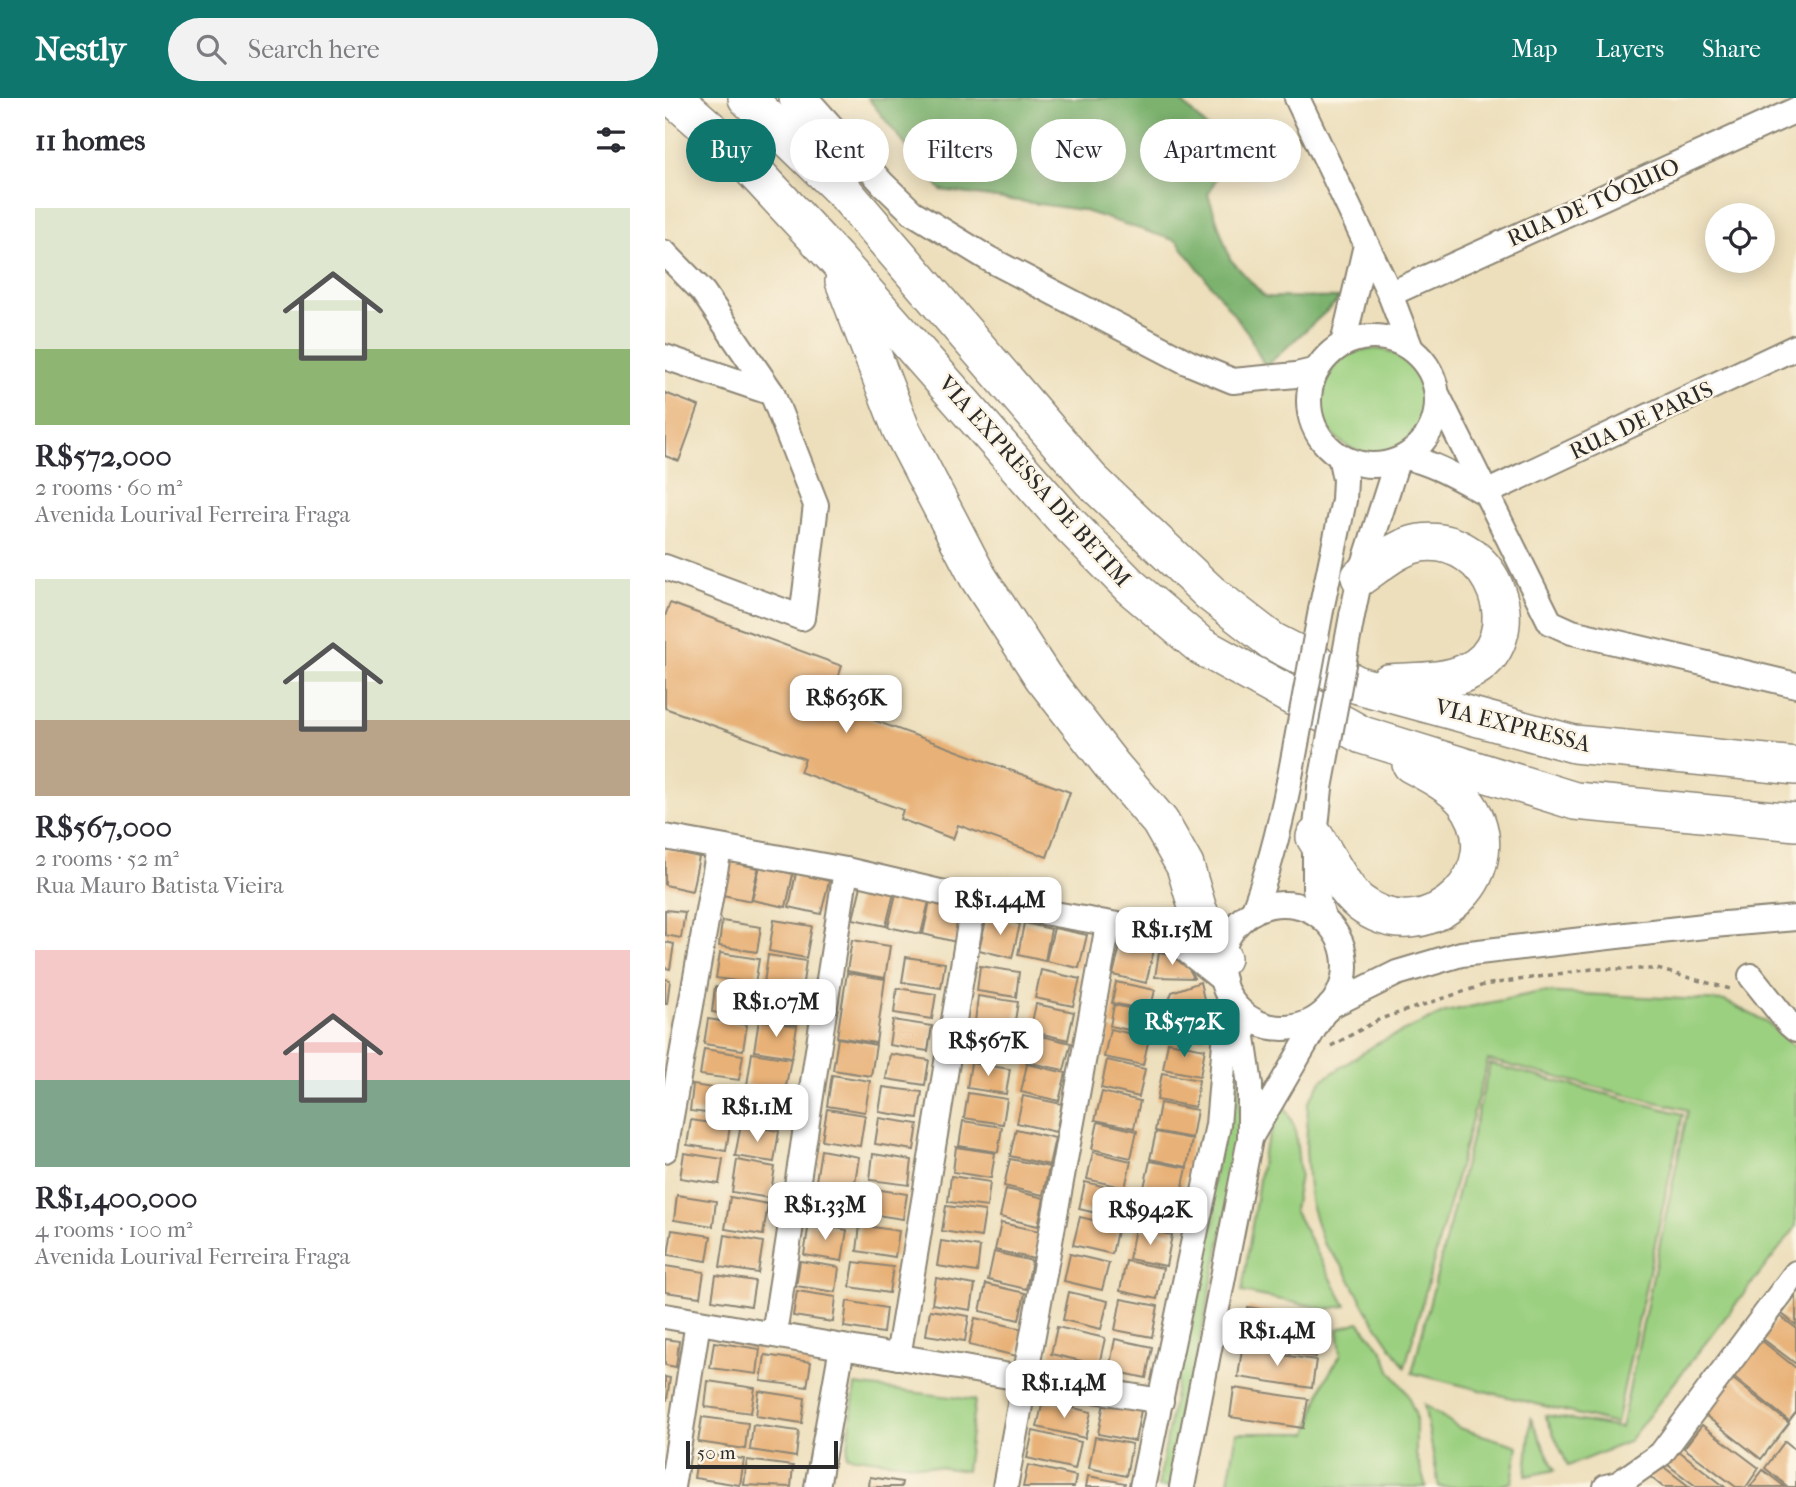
<!DOCTYPE html>
<meta charset="utf-8">
<style>
body{margin:0;font-family:"IM FELL French Canon",serif;background:#f2f2f3;color:#2b2b33;height:100vh;display:flex;flex-direction:column;font-size:26px;white-space:nowrap}
*{box-sizing:border-box;margin:0}
p{font-size:23px;color:#7c7c81}
.icon{flex:none;width:38px;height:38px;fill:none;stroke:currentColor;stroke-width:2;stroke-linecap:round;stroke-linejoin:round}
.map{position:relative;flex:1;overflow:hidden}
.drawer{display:flex;flex-direction:column;background:#fff;width:665px}
.drawer>*{flex:none}
.banner{position:absolute;left:21px;top:21px;width:665px;height:63px;display:flex;gap:14px}
.fabs{position:absolute;left:1040px;top:105px;display:grid;gap:14px}
.fabs a{display:grid;place-items:center;width:70px;height:70px;border-radius:50%;background:#fff;box-shadow:0 4px 18px #0003;font-size:35px}
.scale{position:absolute;left:21px;bottom:18px;width:152px;box-sizing:border-box;padding-left:7px;border:4px solid #2b2b2b;border-top:0;font-size:19px;line-height:24px;white-space:nowrap;color:#2b2b2b;-webkit-text-stroke:5px #fcf5e5;paint-order:stroke}
.price{position:absolute;translate:-50% -60px;padding:0 16px;border-radius:14px;background:#fff;color:#222;font-size:23px;line-height:46px;filter:drop-shadow(0 2px 4px #0008)}
.price::after{content:'';position:absolute;left:50%;top:42px;width:21px;height:16px;margin-left:-10px;background:inherit;clip-path:polygon(0 0,100% 0,50% 100%)}
.price.on{background:#0f766e;color:#fff}
ul{padding:0;list-style:none}
li{display:grid;align-content:center;gap:14px;height:371px;padding:0 35px}
li span{display:grid;place-items:center;height:217px;border-radius:0px;color:#555}
li>.icon{margin-inline-start:auto}
span .icon{width:126px;height:126px;fill:#fffc;stroke-width:1}
li b{font-size:30px}
h2{display:flex;justify-content:space-between;align-items:center;height:84px;padding:0 35px;font-size:30px}
.chip{padding:0 24px;border-radius:32px;background:#fff;box-shadow:0 4px 18px #0003;font-size:24px;line-height:63px}
.chip.on{background:#0f766e;color:#fff}
header{display:flex;align-items:center;gap:42px;box-sizing:border-box;height:98px;padding:0 35px;background:#0f766e;color:#fff}
header strong{font-size:33px}
nav{display:flex;gap:38px;margin-inline-start:auto;font-size:24px}
.search{width:490px;height:63px;background:#f2f2f3;display:flex;align-items:center;gap:18px;box-sizing:border-box;padding:0 24px;border-radius:38px;color:#7c7c81;font-size:26px}
main{display:flex;flex:1;min-height:0}
.map>svg:first-child{display:block}
.green{fill:#9bd080;stroke:#637e56;stroke-width:2}
.forest{fill:#7cb26e;stroke:#546e4c;stroke-width:2}
.building{fill:#e8b177}
.lines{fill:none;stroke-linecap:round;stroke-linejoin:round}
.minor-casing{stroke:#8c8574;stroke-width:28}
.highway-casing{stroke:#8c8574;stroke-width:40}
.path{stroke:#8c8574;stroke-width:3.5;stroke-dasharray:5 5;stroke-linecap:butt}
.minor{stroke:#fff;stroke-width:24}
.highway{stroke:#fff;stroke-width:37}
.minor-bridge-casing{stroke:#8c8574;stroke-width:28;stroke-linecap:butt}
.minor-bridge{stroke:#fff;stroke-width:24}
.labels{text-anchor:middle;stroke-width:5;stroke-linejoin:round;paint-order:stroke}
.street-label{font-size:23px;fill:#2b2b2b;stroke:#fcf5e5}
</style>
<header>
<strong>Nestly</strong>
<div class="search"><svg class="icon" aria-label="search" viewBox="0 0 24 24"><circle cx="10" cy="10" r="6"/><path d="M15 15l6 6"/></svg>Search here</div>
<nav><a>Map</a><a>Layers</a><a>Share</a></nav>
</header>
<main>
<section class="drawer">
<h2>11 homes<svg class="icon" aria-label="filters" viewBox="0 0 24 24"><path d="M4 7h16M4 17h16"/><circle cx="9" cy="7" r="2"/><circle cx="15" cy="17" r="2"/></svg></h2>
<ul>
<li><span style="background:linear-gradient(#dfe7d0 65%,#8fb573 0)"><svg class="icon" aria-label="home" viewBox="0 0 24 24"><path d="M3 11l9-7 9 7M6 9v11h12V9"/></svg></span><div><b>R$572,000</b><p>2 rooms · 60 m²</p><p>Avenida Lourival Ferreira Fraga</p></div></li>
<li><span style="background:linear-gradient(#dfe7d0 65%,#b9a48a 0)"><svg class="icon" aria-label="home" viewBox="0 0 24 24"><path d="M3 11l9-7 9 7M6 9v11h12V9"/></svg></span><div><b>R$567,000</b><p>2 rooms · 52 m²</p><p>Rua Mauro Batista Vieira</p></div></li>
<li><span style="background:linear-gradient(#f6c9c9 60%,#7fa58c 0)"><svg class="icon" aria-label="home" viewBox="0 0 24 24"><path d="M3 11l9-7 9 7M6 9v11h12V9"/></svg></span><div><b>R$1,400,000</b><p>4 rooms · 100 m²</p><p>Avenida Lourival Ferreira Fraga</p></div></li>
</ul>
</section>
<div class="map">
<svg width="1131" height="1389" viewBox="0 0 1131 1389">
<rect width="100%" height="100%" fill="#fcf5e5"/>
<filter id="ink" filterUnits="userSpaceOnUse"><feTurbulence type="fractalNoise" baseFrequency=".0143" numOctaves="2"/><feDisplacementMap in="SourceGraphic" scale="14" xChannelSelector="R" yChannelSelector="G"/><feConvolveMatrix kernelMatrix="1 2 1 2 8 2 1 2 1" color-interpolation-filters="sRGB"/></filter>
<filter id="wash" filterUnits="userSpaceOnUse"><feTurbulence type="fractalNoise" baseFrequency=".00686" numOctaves="4" result="noise"/><feDisplacementMap in="SourceGraphic" scale="28" xChannelSelector="R" yChannelSelector="G"/><feGaussianBlur stdDeviation="1.57" result="paint"/><feColorMatrix in="noise" values="0 0 0 0 0 0 0 0 0 0 0 0 0 0 0 0 0 1.4 0 .05"/><feComposite in="paint" operator="in"/></filter>
<g filter="url(#wash)">
<rect width="100%" height="100%" fill="#eddfbc"/>
<g class="green">
<circle cx="708" cy="303" r="52"/>
<path d="M875,894L1060,903L1100,923L1131,950V1129L963,1344L903,1368L880,1317L956,1330L1023,1012L823,962L740,1269L704,1216L677,1167L658,1145L645,1103L641,1053L643,1005L657,982L711,946L780,914Z"/>
<path d="M567,930L574,987L576,1029L568,1082L505,1389H493L559,1022Z"/>
<path d="M825,966L1018,1016L951,1326L747,1275Z"/>
<path d="M618,1005L630,1030L635,1077L629,1112L681,1208L661,1211L577,1194L598,1055Z"/>
<path d="M694,1224L718,1253L725,1272L742,1295L751,1318V1356L761,1389H562L572,1335H643L658,1286L676,1256L673,1231Z"/>
<path d="M190,1287L310,1302L301,1373L182,1358Z"/>
<path d="M759,1306L794,1330L853,1348L847,1384L832,1389H774Z"/>
<path d="M866,1321L890,1372L861,1378Z"/>
</g>
<path class="forest" d="M203,0H513L566,54L543,96L565,161L600,199L676,200L600,269L583,235L512,143L416,112L276,92Z"/>
<g id="blocks">
<g class="building">
<path d="M0,295L34,308L14,363L0,358Z"/>
<path d="M5,505L177,568L164,606L405,694L382,759L293,727L288,741L235,721L238,712L135,674L140,661L0,610V518Z"/>
<path d="M2,752L34,759L27,793L0,787V753Z"/>
<path d="M60,763L93,770L86,803L53,796Z"/>
<path d="M95,768L128,776L121,809L87,802Z"/>
<path d="M131,775L164,783L156,816L124,809Z"/>
<path d="M196,788L229,795L221,828L188,821Z"/>
<path d="M231,796L264,803L256,836L223,829Z"/>
<path d="M265,803L298,810L291,844L258,836Z"/>
<path d="M0,812L20,814L16,840L0,837Z"/>
<path d="M322,819L355,826L347,860L314,852Z"/>
<path d="M109,822L147,828L141,860L104,853Z"/>
<path d="M57,823L96,829L92,854L54,848Z"/>
<path d="M359,825L386,831L380,863L353,857Z"/>
<path d="M389,830L422,837L414,870L381,863Z"/>
<path d="M187,842L225,848L220,880L182,873Z"/>
<path d="M0,844L9,846L5,871L0,870Z"/>
<path d="M456,844L489,852L481,885L448,877Z"/>
<path d="M494,854L517,858L529,880L490,879Z"/>
<path d="M55,855L94,861L90,886L51,880Z"/>
<path d="M103,857L141,863L132,927L94,920Z"/>
<path d="M241,859L280,865L276,890L237,884Z"/>
<path d="M315,868L354,874L351,899L312,893Z"/>
<path d="M376,872L415,881L408,908L370,900Z"/>
<path d="M182,875L220,881L211,945L172,939Z"/>
<path d="M0,881L5,882L2,906H0Z"/>
<path d="M451,884L490,892L485,913L447,905Z"/>
<path d="M535,884L541,910L502,908L507,894Z"/>
<path d="M50,889L89,895L86,920L47,914Z"/>
<path d="M232,890L271,896L267,921L229,915Z"/>
<path d="M313,898L353,904L349,929L310,924Z"/>
<path d="M371,906L409,914L403,942L365,933Z"/>
<path d="M449,907L487,915L483,936L445,928Z"/>
<path d="M545,912L539,940L502,933L505,913Z"/>
<path d="M43,921L82,927L78,952L39,946Z"/>
<path d="M94,922L132,928L127,959L89,953Z"/>
<path d="M228,922L267,928L263,953L224,947Z"/>
<path d="M445,931L484,940L478,967L439,959Z"/>
<path d="M310,932L349,938L345,963L306,957Z"/>
<path d="M367,936L406,945L399,972L361,964Z"/>
<path d="M173,940L211,947L206,978L168,972Z"/>
<path d="M503,944L540,951L535,978L498,971Z"/>
<path d="M39,951L78,957L74,982L35,977Z"/>
<path d="M87,955L126,961L120,993L82,987Z"/>
<path d="M225,956L264,962L260,987L221,981Z"/>
<path d="M442,962L480,971L474,999L436,990Z"/>
<path d="M306,965L345,971L341,996L302,990Z"/>
<path d="M362,966L401,975L394,1003L356,994Z"/>
<path d="M497,975L534,982L530,1009L492,1002Z"/>
<path d="M167,977L205,983L200,1014L162,1008Z"/>
<path d="M28,987L67,993L63,1018L25,1013Z"/>
<path d="M218,989L257,994L253,1020L214,1014Z"/>
<path d="M83,991L121,997L116,1028L78,1022Z"/>
<path d="M437,994L475,1003L469,1030L430,1022Z"/>
<path d="M303,995L342,1001L338,1026L299,1020Z"/>
<path d="M358,998L397,1006L391,1034L352,1025Z"/>
<path d="M495,1005L532,1012L527,1040L490,1033Z"/>
<path d="M162,1011L200,1017L195,1048L157,1042Z"/>
<path d="M214,1020L253,1026L249,1052L210,1046Z"/>
<path d="M26,1022L65,1028L61,1053L22,1047Z"/>
<path d="M298,1023L337,1029L333,1054L294,1048Z"/>
<path d="M433,1024L472,1033L466,1060L427,1051Z"/>
<path d="M76,1027L114,1033L109,1064L70,1058Z"/>
<path d="M351,1031L390,1040L384,1067L345,1058Z"/>
<path d="M491,1034L527,1041L522,1069L485,1061Z"/>
<path d="M291,1049L330,1055L326,1080L288,1074Z"/>
<path d="M156,1052L194,1059L189,1090L151,1083Z"/>
<path d="M428,1054L466,1063L460,1090L422,1081Z"/>
<path d="M19,1055L58,1061L54,1086L15,1080Z"/>
<path d="M208,1056L247,1062L244,1087L205,1082Z"/>
<path d="M345,1061L384,1069L378,1097L339,1088Z"/>
<path d="M72,1062L110,1069L105,1100L67,1094Z"/>
<path d="M485,1063L522,1070L515,1101L478,1094Z"/>
<path d="M286,1078L325,1084L322,1109L283,1104Z"/>
<path d="M420,1084L459,1093L452,1120L414,1111Z"/>
<path d="M153,1088L191,1094L186,1126L148,1119Z"/>
<path d="M203,1090L242,1096L238,1121L199,1115Z"/>
<path d="M341,1091L379,1100L373,1128L335,1119Z"/>
<path d="M478,1096L514,1103L508,1134L471,1127Z"/>
<path d="M12,1097L51,1103L48,1128L9,1122Z"/>
<path d="M65,1099L103,1106L98,1137L60,1131Z"/>
<path d="M281,1108L320,1113L316,1139L277,1133Z"/>
<path d="M415,1119L453,1128L447,1156L408,1147Z"/>
<path d="M144,1125L182,1132L177,1163L139,1157Z"/>
<path d="M336,1125L375,1133L369,1161L330,1152Z"/>
<path d="M195,1127L234,1133L230,1159L192,1153Z"/>
<path d="M470,1130L507,1137L501,1168L464,1161Z"/>
<path d="M7,1132L46,1138L42,1163L3,1157Z"/>
<path d="M60,1137L98,1144L93,1175L55,1169Z"/>
<path d="M276,1143L315,1149L312,1174L272,1168Z"/>
<path d="M329,1154L367,1163L361,1191L323,1182Z"/>
<path d="M405,1156L444,1165L437,1192L399,1183Z"/>
<path d="M135,1163L174,1169L171,1194L131,1188Z"/>
<path d="M461,1163L498,1170L492,1201L455,1193Z"/>
<path d="M189,1164L228,1169L224,1195L185,1189Z"/>
<path d="M0,1168L39,1174L35,1199L0,1194Z"/>
<path d="M51,1177L90,1183L86,1208L47,1202Z"/>
<path d="M271,1180L310,1187L306,1212L267,1206Z"/>
<path d="M321,1186L360,1195L354,1222L315,1213Z"/>
<path d="M132,1193L171,1199L168,1224L128,1218Z"/>
<path d="M404,1194L443,1203L436,1231L398,1222Z"/>
<path d="M1131,1198V1227L1117,1216Z"/>
<path d="M456,1201L493,1208L487,1239L450,1232Z"/>
<path d="M182,1203L221,1210L218,1235L179,1229Z"/>
<path d="M583,1209L654,1221L651,1239L580,1227Z"/>
<path d="M265,1212L304,1218L300,1243L261,1237Z"/>
<path d="M1115,1218L1131,1230V1266L1098,1241Z"/>
<path d="M310,1220L358,1231L352,1258L304,1247Z"/>
<path d="M392,1229L440,1240L434,1267L386,1256Z"/>
<path d="M583,1229L654,1241L651,1259L579,1247Z"/>
<path d="M0,1241L14,1243L11,1269L0,1267Z"/>
<path d="M450,1241L487,1249L481,1280L444,1272Z"/>
<path d="M1096,1242L1131,1270V1314L1124,1323L1068,1278Z"/>
<path d="M49,1244L95,1251L92,1276L45,1270Z"/>
<path d="M577,1251L651,1262L647,1290L573,1279Z"/>
<path d="M100,1257L146,1264L142,1289L96,1283Z"/>
<path d="M0,1279L5,1280L2,1302H0Z"/>
<path d="M1068,1281L1124,1325L1096,1361L1040,1317Z"/>
<path d="M43,1283L90,1290L86,1315L40,1309Z"/>
<path d="M569,1290L643,1301L638,1330L565,1319Z"/>
<path d="M94,1293L140,1300L137,1325L91,1318Z"/>
<path d="M378,1303L426,1314L420,1340L372,1329Z"/>
<path d="M439,1305L476,1312L470,1343L433,1336Z"/>
<path d="M37,1319L83,1325L80,1351L33,1344Z"/>
<path d="M88,1327L134,1333L131,1359L85,1352Z"/>
<path d="M1037,1327L1094,1370L1081,1389H1071L1019,1350Z"/>
<path d="M368,1333L416,1344L410,1371L362,1360Z"/>
<path d="M430,1339L467,1346L461,1378L424,1370Z"/>
<path d="M1120,1343L1131,1352V1389H1123L1100,1370Z"/>
<path d="M1014,1353L1060,1389H1032L1003,1367Z"/>
<path d="M33,1355L79,1361L75,1387L29,1380Z"/>
<path d="M82,1362L128,1368L126,1389L79,1387Z"/>
<path d="M363,1367L411,1378L409,1389H358Z"/>
<path d="M1000,1370L1025,1389H998L983,1377Z"/>
<path d="M1098,1372L1120,1389H1085Z"/>
<path d="M423,1378L460,1385L459,1389H421Z"/>
<path d="M205,1379L237,1384L236,1389H204Z"/>
</g>
</g>
</g>
<g filter="url(#ink)">
<use href="#blocks" fill-opacity="0" stroke="#8c8574" stroke-width="2"/>
<g class="lines">
<g class="minor-casing">
<g id="minor">
<path d="M632,0L725,196L746,251"/>
<path d="M147,7L218,86L247,114L324,161L524,265L568,283L631,277L652,272"/>
<path d="M0,155L38,194L107,295L151,407L137,520L0,469"/>
<path d="M725,196L1131,12"/>
<circle cx="708" cy="303" r="64"/>
<path d="M678,246L701,147"/>
<path d="M0,259L107,295"/>
<path d="M773,298L885,524L907,534L1131,587"/>
<path d="M740,359C769,365 795,381 821,395"/>
<path d="M821,395L1131,249"/>
<path d="M656,512L679,402L680,381L675,358"/>
<path d="M687,518L695,479L732,363"/>
<path d="M655,690L650,739V791L658,820"/>
<path d="M0,739L181,772L309,802L493,834L517,830L533,812"/>
<circle cx="618" cy="868" r="62"/>
<path d="M588,814C605,771 615,728 624,684"/>
<path d="M493,834L517,849L558,882"/>
<path d="M1086,878L1124,926L1131,932"/>
<path d="M665,908L732,875L796,856L1048,827L1131,820"/>
<path d="M585,1040L657,917"/>
<path d="M0,1052L54,751"/>
<path d="M0,1218L361,1281L496,1303"/>
<path d="M109,1236L181,772"/>
<path d="M233,1259L309,802"/>
<path d="M7,1389L33,1224"/>
<path d="M152,1389L177,1249"/>
<path d="M340,1389L443,827"/>
<path d="M477,1389L553,1027L564,898"/>
<path d="M517,1389L585,1041V987L574,912"/>
<path d="M941,1389L953,1386L996,1356L1131,1175"/>
</g>
</g>
<g class="highway-casing">
<g id="highway">
<path d="M9,0L74,57L170,160L401,423L466,489L536,548L697,637L910,703L1131,724"/>
<path d="M82,0L181,96L426,382L545,495L607,543L693,587L909,646L1131,668"/>
<path d="M133,0L168,70"/>
<path d="M179,183L236,331L313,479L378,579L448,669L495,724L520,768L533,812L557,860"/>
<path d="M695,479C714,466 732,449 755,445C829,434 869,543 802,574C778,585 749,583 723,585"/>
<path d="M650,739C662,758 678,792 695,805C764,858 853,769 799,702C785,686 764,676 746,666"/>
</g>
</g>
<path class="path" d="M666,948L715,921L819,887L927,871H992L1069,892"/>
<use href="#minor" class="minor"/>
<use href="#highway" class="highway"/>
<g class="minor-bridge-casing">
<g id="minor-bridge">
<path d="M624,684L656,512"/>
<path d="M655,690L687,518"/>
</g>
</g>
<use href="#minor-bridge" class="minor-bridge"/>
</g>
</g>
<g class="labels">
<g class="street-label">
<text transform="translate(928 104) rotate(-24)" y="8">RUA DE TÓQUIO</text>
<text transform="translate(976 322) rotate(-25)" y="8">RUA DE PARIS</text>
<text transform="translate(370 383) rotate(48)" y="8">VIA EXPRESSA DE BETIM</text>
<text transform="translate(848 627) rotate(14)" y="8">VIA EXPRESSA</text>
</g>
</g>
</svg>
<div class="fabs">
<a><svg class="icon" aria-label="locate" viewBox="0 0 24 24"><circle cx="12" cy="12" r="6"/><path d="M12 2v4M12 18v4M2 12h4M18 12h4"/></svg></a>
</div>
<div class="scale">50 m</div>
<b class="price" style="left:181px;top:637px">R$636K</b>
<b class="price" style="left:335px;top:839px">R$1.44M</b>
<b class="price" style="left:507px;top:869px">R$1.15M</b>
<b class="price" style="left:111px;top:941px">R$1.07M</b>
<b class="price on" style="left:519px;top:961px">R$572K</b>
<b class="price" style="left:323px;top:980px">R$567K</b>
<b class="price" style="left:92px;top:1046px">R$1.1M</b>
<b class="price" style="left:160px;top:1144px">R$1.33M</b>
<b class="price" style="left:485px;top:1149px">R$942K</b>
<b class="price" style="left:612px;top:1270px">R$1.4M</b>
<b class="price" style="left:399px;top:1322px">R$1.14M</b>
<div class="banner">
<a class="chip on">Buy</a>
<a class="chip">Rent</a>
<a class="chip">Filters</a>
<a class="chip">New</a>
<a class="chip">Apartment</a>
</div>
</div>
</main>
